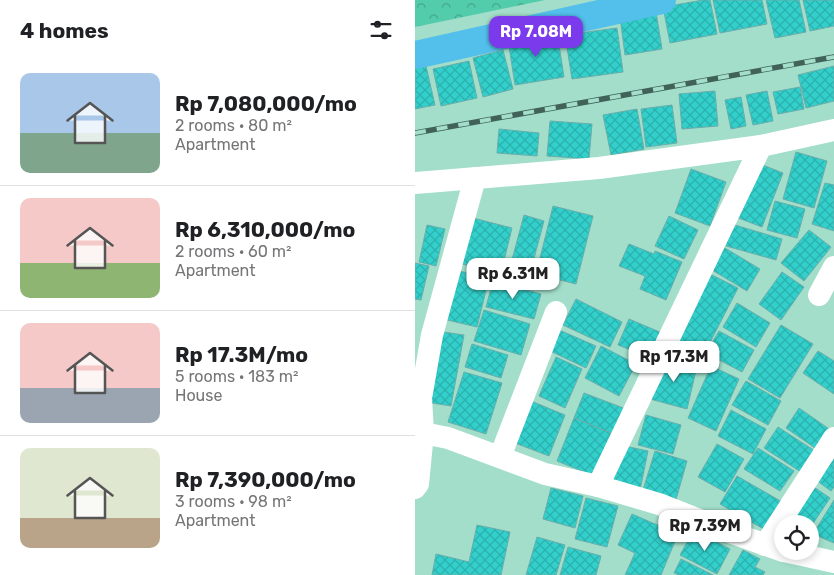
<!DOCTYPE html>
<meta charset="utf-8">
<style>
body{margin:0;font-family:Rubik,sans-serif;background:#f2f2f2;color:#202124;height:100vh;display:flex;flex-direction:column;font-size:19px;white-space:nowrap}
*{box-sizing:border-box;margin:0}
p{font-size:16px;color:#757577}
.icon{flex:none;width:28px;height:28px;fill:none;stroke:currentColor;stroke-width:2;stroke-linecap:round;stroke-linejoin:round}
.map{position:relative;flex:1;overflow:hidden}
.panel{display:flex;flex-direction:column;background:#fff;width:415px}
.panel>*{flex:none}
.tools{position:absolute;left:359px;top:515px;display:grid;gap:10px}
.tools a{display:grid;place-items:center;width:45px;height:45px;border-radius:50%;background:#fff;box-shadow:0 2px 8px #0003;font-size:25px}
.price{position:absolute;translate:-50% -42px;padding:0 11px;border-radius:10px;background:#fff;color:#222;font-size:16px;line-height:32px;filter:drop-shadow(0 1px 2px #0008)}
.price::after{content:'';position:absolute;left:50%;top:30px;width:15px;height:11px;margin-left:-8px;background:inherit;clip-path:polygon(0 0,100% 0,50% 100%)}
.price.current{background:#7c3aed;color:#fff}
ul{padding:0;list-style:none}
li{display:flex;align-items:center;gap:15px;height:125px;padding:0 20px}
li+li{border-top:1px solid #e0e0e0}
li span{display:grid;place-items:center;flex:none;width:140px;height:100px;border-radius:10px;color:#555}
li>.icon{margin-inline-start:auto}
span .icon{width:60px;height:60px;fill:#fffc;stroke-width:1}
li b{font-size:21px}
h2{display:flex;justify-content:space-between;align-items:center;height:60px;padding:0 20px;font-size:21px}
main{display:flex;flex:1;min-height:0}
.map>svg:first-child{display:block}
.park{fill:url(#park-crowns)}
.building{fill:url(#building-cross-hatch);stroke:#6badaa}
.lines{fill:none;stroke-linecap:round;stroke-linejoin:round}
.minor{stroke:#fff;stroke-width:22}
.trunk{stroke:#53bfeb;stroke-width:28}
.rail-casing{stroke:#406258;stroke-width:5.5}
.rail{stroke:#a2deca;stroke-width:4;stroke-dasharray:11;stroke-linecap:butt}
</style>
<main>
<section class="panel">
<h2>4 homes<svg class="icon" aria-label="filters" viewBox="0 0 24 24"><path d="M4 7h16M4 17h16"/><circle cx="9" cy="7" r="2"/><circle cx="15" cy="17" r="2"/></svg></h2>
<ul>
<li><span style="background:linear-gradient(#a9c7e8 60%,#7fa58c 0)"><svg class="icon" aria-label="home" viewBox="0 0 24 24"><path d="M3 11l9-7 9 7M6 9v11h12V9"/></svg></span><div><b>Rp 7,080,000/mo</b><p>2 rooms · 80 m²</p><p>Apartment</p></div></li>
<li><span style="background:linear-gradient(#f6c9c9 65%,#8fb573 0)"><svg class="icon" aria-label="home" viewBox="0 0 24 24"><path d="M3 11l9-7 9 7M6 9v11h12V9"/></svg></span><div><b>Rp 6,310,000/mo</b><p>2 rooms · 60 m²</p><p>Apartment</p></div></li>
<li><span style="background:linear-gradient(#f6c9c9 65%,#9aa5b1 0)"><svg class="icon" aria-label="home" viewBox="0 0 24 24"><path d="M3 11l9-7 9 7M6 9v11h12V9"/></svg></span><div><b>Rp 17.3M/mo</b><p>5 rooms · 183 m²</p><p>House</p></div></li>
<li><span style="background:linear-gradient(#dfe7d0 70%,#b9a48a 0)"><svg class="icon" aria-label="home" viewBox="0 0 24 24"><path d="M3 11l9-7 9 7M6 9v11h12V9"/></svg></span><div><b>Rp 7,390,000/mo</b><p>3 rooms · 98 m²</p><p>Apartment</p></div></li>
</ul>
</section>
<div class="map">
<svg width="419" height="575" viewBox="0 0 419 575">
<defs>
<pattern id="park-crowns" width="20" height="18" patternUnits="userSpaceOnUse" patternTransform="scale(1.25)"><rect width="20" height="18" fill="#53ccab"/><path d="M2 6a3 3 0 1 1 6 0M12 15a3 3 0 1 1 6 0" fill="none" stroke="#44a68b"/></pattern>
<pattern id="building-cross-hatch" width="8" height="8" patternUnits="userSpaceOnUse" patternTransform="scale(1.25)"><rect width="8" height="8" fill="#32cfcb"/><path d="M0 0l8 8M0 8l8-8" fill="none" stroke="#2cb2ae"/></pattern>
</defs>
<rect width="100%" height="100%" fill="#a2deca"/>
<path class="park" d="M0,0H130L0,27Z"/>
<g class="building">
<path d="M288,0H295L302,34L255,43L248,7Z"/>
<path d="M298,0H347L352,24L305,33Z"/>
<path d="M351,0H384L391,32L360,38Z"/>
<path d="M388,0H419V26L395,31Z"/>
<path d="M241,12L247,49L210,55L205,17Z"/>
<path d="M202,28L208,72L157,79L150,35Z"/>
<path d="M142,32L149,77L100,85L93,40Z"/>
<path d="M88,50L98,89L68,97L58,58Z"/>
<path d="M54,61L62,98L26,106L18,69Z"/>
<path d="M11,66L20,105L0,109V68Z"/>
<path d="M419,66V101L391,108L383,75Z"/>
<path d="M385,87L389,109L363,114L358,92Z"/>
<path d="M300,91L303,126L267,129L264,94Z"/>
<path d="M352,91L358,121L338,125L331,95Z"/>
<path d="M326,97L331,126L316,129L310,100Z"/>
<path d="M257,105L262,143L231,147L226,109Z"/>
<path d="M222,109L229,149L196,155L188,115Z"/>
<path d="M135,121L177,124L174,159L132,156Z"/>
<path d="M84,129L124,133L122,156L82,153Z"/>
<path d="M381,152L412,161L399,208L368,199Z"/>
<path d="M340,162L368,173L347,227L318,216Z"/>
<path d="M276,169L311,182L295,226L260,213Z"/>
<path d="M410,183L419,185V231L397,224Z"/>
<path d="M360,201L390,209L382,238L352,230Z"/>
<path d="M138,206L178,216L161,284L121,274Z"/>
<path d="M109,215L129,221L114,277L94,271Z"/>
<path d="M254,216L283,230L269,259L240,246Z"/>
<path d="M58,218L97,228L86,273L47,264Z"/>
<path d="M310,222L367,239L361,260L304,244Z"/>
<path d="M12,225L30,229L21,266L4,262Z"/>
<path d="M394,230L416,247L389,281L366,263Z"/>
<path d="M214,244L239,254L240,251L267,262L251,300L225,289L230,276L204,266Z"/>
<path d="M305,245L345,269L332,291L292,267Z"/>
<path d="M0,263L14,266L6,300L0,299Z"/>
<path d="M40,270L74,278L62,327L28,319Z"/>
<path d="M291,272L323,288L289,354L257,337Z"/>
<path d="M367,272L389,287L366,320L344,304Z"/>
<path d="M78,281L126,294L119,319L71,307Z"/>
<path d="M161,299L207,322L195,347L148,325Z"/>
<path d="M322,303L355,323L341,347L308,327Z"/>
<path d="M69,310L115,324L106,355L59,341Z"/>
<path d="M214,319L247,333L236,358L203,345Z"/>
<path d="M366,325L398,344L365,398L333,379Z"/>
<path d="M142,329L181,346L171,368L133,350Z"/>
<path d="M22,331L49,335L36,406L10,402Z"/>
<path d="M304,331L339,350L327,372L291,353Z"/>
<path d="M57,344L93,355L86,378L50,367Z"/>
<path d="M186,346L221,364L204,396L170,378Z"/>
<path d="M403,351L419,361V394L388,373Z"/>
<path d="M141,357L167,369L150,408L124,396Z"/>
<path d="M246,357L282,366L272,409L235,399Z"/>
<path d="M296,366L324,379L301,431L273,418Z"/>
<path d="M49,372L87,383L71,434L33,422Z"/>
<path d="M331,381L366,401L353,425L317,405Z"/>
<path d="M169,393L211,409L201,435L159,418Z"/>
<path d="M116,401L150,415L134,456L100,443Z"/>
<path d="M384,408L417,431L403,450L371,428Z"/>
<path d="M316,410L351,429L338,454L303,436Z"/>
<path d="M231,415L266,425L258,454L223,445Z"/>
<path d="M159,418L201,435L184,478L142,461Z"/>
<path d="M363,427L400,451L386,472L349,448Z"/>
<path d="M302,444L329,459L310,492L283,477Z"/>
<path d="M205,445L233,451L225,490L197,484Z"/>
<path d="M343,448L379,471L365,491L329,469Z"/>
<path d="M419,448V487L416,491L397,477Z"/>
<path d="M240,451L272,461L260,503L227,493Z"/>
<path d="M322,476L369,503L352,531L305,504Z"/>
<path d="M393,483L415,498L395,528V524H368Z"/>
<path d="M136,488L168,496L160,528L128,519Z"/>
<path d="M171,498L203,506L192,547L160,539Z"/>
<path d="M419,500V543L398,534Z"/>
<path d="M217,514L263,534L246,575H210L220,553L203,545Z"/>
<path d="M62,525L95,532L86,575H17L21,554L54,562Z"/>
<path d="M279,530L315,549L302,574L265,555Z"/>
<path d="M122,537L150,545L141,575H111Z"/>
<path d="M153,547L186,556L181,575H145Z"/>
<path d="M328,550L345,559L340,567L350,572L348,575H314Z"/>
<path d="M266,559L298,575H264L259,573Z"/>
</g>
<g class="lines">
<g class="minor">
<path d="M0,183L184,168L346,146L419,130"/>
<path d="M404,295L419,267"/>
<path d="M8,433L6,398L17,335L60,178"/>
<path d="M85,457L141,312"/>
<path d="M183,486L346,146"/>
<path d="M0,488L3,484L8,433L33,438L130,474L183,486L244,504L320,534L368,551"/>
<path d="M350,545L419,438"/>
<path d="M369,551L419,562"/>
</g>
<path class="trunk" d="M0,55L247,0"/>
<g class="rail-casing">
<path id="rail" d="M0,133L419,57"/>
</g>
<use href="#rail" class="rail"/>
</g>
</svg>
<div class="tools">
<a><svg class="icon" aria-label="locate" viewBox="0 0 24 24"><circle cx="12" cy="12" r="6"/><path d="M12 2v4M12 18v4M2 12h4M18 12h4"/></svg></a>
</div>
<b class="price current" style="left:121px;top:58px">Rp 7.08M</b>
<b class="price" style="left:98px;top:300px">Rp 6.31M</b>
<b class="price" style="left:259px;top:383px">Rp 17.3M</b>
<b class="price" style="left:290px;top:552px">Rp 7.39M</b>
</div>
</main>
